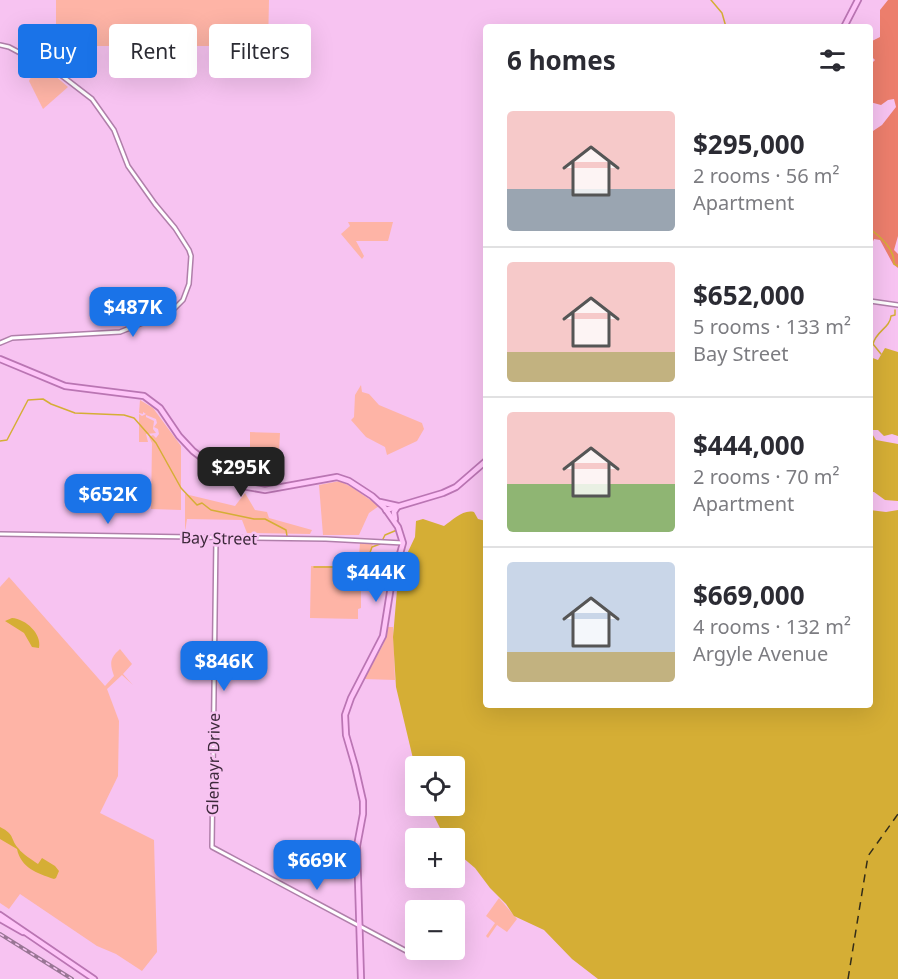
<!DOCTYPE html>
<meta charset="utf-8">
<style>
body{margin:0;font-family:"Noto Sans",sans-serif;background:#f7f7f7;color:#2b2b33;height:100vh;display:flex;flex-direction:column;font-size:22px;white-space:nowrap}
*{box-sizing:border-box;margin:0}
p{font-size:20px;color:#7c7c81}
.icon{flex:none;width:33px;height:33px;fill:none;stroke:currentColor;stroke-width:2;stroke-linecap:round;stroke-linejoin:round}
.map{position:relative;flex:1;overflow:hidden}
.details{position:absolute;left:483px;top:24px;width:390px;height:684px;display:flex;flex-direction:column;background:#fff;border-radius:6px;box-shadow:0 6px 24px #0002}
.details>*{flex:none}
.hud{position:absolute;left:18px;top:24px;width:375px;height:54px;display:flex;gap:12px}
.controls{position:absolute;left:405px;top:756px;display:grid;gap:12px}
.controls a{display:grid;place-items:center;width:60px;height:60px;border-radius:6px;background:#fff;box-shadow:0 6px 24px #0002;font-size:30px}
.price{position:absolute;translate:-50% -51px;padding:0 14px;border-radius:12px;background:#1a73e8;color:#fff;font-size:20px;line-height:39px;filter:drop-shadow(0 2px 3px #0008)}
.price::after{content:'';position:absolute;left:50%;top:36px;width:18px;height:14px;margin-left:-9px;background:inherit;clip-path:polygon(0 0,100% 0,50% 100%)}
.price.selected{background:#222;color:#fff}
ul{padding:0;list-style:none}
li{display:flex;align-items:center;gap:18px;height:150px;padding:0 24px}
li+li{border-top:2px solid #e1e1e2}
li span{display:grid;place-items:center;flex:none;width:168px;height:120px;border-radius:6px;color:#555}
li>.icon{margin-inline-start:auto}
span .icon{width:72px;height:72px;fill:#fffc;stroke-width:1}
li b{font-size:26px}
h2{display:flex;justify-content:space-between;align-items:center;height:72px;padding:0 24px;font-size:26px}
.chip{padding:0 21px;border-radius:6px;background:#fff;box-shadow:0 6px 24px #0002;font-size:21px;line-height:54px}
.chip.selected{background:#1a73e8;color:#fff}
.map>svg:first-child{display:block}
.green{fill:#feb4a6}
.forest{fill:#ec7e6c}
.water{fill:#d5ae35}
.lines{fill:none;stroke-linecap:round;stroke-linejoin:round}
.stream{stroke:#d5ae35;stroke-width:1.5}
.ferry{stroke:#342d19;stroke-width:1.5;stroke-dasharray:8 6;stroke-linecap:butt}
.minor-casing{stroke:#b07faa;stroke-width:6}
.major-casing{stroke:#ba75b3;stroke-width:8}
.minor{stroke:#fff;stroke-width:3}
.major{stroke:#fec5f8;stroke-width:4.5}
.rail-casing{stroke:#997695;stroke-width:4}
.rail{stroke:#f7c3f1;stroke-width:1.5;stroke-dasharray:4.5;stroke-linecap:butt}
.labels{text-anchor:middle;stroke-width:5;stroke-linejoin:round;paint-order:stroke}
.street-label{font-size:16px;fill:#3d293b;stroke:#f7c3f1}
</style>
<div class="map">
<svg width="898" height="979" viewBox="0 0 898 979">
<rect width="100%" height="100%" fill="#f7c3f1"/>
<g class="green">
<path d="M56,0H269L268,46H56Z"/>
<path d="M39,62L68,87L43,109L29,81Z"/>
<path d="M348,222H393L388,241H356L364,256L362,259L341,234L350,226Z"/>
<path d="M361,385L362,392L369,394L379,405L422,423L424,429L417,441L387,455L385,447L366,437L351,420L354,417L355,395Z"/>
<path d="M140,400L153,408L181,446V510L151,509L152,443L149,437L153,435L156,438L159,434L158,429L154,427L157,423L156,419L146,415V417L154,421L153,429L156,433L146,434L148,442H139V414L142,416L146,414L143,412V414L139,413Z"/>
<path d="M250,432L280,433L279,452L250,451Z"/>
<path d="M340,481L353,488L379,506L369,513L359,535H323L319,485Z"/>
<path d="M71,484H105L143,494V504L117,501L116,498L73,494L71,491Z"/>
<path d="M245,493L255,510L267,512L269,518L312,530L310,534L247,533L242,520L187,519L185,532V494L235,506Z"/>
<path d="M360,543L373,544L369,555L373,556L366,576L361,577V608L358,609V619L310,618L311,566H340L341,555L359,556Z"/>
<path d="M9,577L105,686L114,676C110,664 109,659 120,649L132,664L123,674L133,685L122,675L107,689L119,721L118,776L100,813L154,840L157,952L142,971L116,954L97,946L20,894L9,909L0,903V587Z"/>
<path d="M388,627H393L395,680L364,679L383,645Z"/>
<path d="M499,898L517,919L507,932L497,925L488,938L486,936L495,923L486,916Z"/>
</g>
<path class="forest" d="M888,0H898V236L894,250L898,254V268L893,264L880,240L874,239L870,248V133L882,125L896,107L894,99L888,100L881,105L870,102V65L875,60L870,55V42L880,37V10Z"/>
<g class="water">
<path d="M885,348L898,352V436L892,434L884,436L878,430H872L871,432L876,440L898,444V501L885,500L874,492H870V357L878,360Z"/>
<path d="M870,510L886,512L898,510V979H598L572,959L544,930L514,916L506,904L490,888L475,868L455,851L454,838H445L429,806H454V766L415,767L396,687L393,637L397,590L406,556L415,537L416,521L423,519L444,526C453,520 463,509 474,512L478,519L486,521V705H870Z"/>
<path d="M12,618C26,619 42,634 39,648L32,647L24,633L5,621Z"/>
<path d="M0,827C16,835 10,840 19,849C21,853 34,861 38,864L42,858L55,866L59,871L56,878L54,879C37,873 21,868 17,849L0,839Z"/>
</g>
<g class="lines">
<g class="stream">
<path d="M711,0L722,13L726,27"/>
<path d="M870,229C881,237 895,250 894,264L898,266"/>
<path d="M881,354L873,344C876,331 890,328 891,316L895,315V310"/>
<path d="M0,441L7,440L28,400L43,399L51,404L75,413L124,415L134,418L156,443L181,488L197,505L202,503L211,510L254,519H265L286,530L287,536"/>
<path d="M383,539L385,535L397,530"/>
<path d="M314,567H339L341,566L344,557L358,558L364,555L368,558L372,547L380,544"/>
</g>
<path class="ferry" d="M848,979L868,856L898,814"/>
<g class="minor-casing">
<g id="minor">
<path d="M0,45L9,47L24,55L39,57L46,60L57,72L92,99L114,130L128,166L155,204L175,228L189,250L191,256L189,284L183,300L175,308L160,316L120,332L12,338L0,343"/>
<path d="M870,301L898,305"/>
<path d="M0,534L326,539L403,543"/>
<path d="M216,538L212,847L412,954"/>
</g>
</g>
<g class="major-casing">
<g id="major">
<path d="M844,27L858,0"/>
<path d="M0,359L65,386L144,396L160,408L179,436L193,451L228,478L242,486L265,490L337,477L349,481L372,496L384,507L398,527L403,543L391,586L383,636L351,698L345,715L346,735L355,766L363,801V814L357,846L361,979"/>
<path d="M380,502L398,506L394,512L395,519"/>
<path d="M386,510L443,493L456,487L486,461"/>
<path d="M0,915L94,979"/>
<path d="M0,919L23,932"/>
</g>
</g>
<use href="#minor" class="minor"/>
<use href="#major" class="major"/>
<g class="rail-casing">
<path id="rail" d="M0,934L72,979"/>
</g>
<use href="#rail" class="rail"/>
</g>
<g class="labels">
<g class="street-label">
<text transform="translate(219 538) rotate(1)" y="6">Bay Street</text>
<text transform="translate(213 764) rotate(-89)" y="6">Glenayr Drive</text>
</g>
</g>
</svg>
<div class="controls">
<a><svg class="icon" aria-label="locate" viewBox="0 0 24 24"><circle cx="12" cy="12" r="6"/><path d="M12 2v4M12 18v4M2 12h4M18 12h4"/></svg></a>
<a>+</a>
<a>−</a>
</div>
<b class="price" style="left:133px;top:338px">$487K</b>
<b class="price selected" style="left:241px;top:498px">$295K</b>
<b class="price" style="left:108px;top:525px">$652K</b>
<b class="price" style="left:376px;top:603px">$444K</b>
<b class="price" style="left:224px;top:692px">$846K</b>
<b class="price" style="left:317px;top:891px">$669K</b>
<div class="hud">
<a class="chip selected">Buy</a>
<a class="chip">Rent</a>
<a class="chip">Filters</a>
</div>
<section class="details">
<h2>6 homes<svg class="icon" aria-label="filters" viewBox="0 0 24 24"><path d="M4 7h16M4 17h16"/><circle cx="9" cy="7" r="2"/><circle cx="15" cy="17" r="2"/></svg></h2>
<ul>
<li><span style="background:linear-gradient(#f6c9c9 65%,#9aa5b1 0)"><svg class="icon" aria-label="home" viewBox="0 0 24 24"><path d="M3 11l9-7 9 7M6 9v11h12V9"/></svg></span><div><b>$295,000</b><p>2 rooms · 56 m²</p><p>Apartment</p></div></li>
<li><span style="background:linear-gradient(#f6c9c9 75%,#c2b280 0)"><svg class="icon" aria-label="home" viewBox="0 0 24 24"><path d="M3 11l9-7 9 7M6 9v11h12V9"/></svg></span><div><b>$652,000</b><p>5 rooms · 133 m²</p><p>Bay Street</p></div></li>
<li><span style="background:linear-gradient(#f6c9c9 60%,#8fb573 0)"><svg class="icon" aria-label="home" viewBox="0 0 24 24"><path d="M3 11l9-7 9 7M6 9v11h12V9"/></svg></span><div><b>$444,000</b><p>2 rooms · 70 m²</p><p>Apartment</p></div></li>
<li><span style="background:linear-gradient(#c9d6e8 75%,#c2b280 0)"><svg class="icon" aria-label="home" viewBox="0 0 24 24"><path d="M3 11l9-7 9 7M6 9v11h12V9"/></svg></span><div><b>$669,000</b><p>4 rooms · 132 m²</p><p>Argyle Avenue</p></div></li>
</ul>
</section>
</div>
